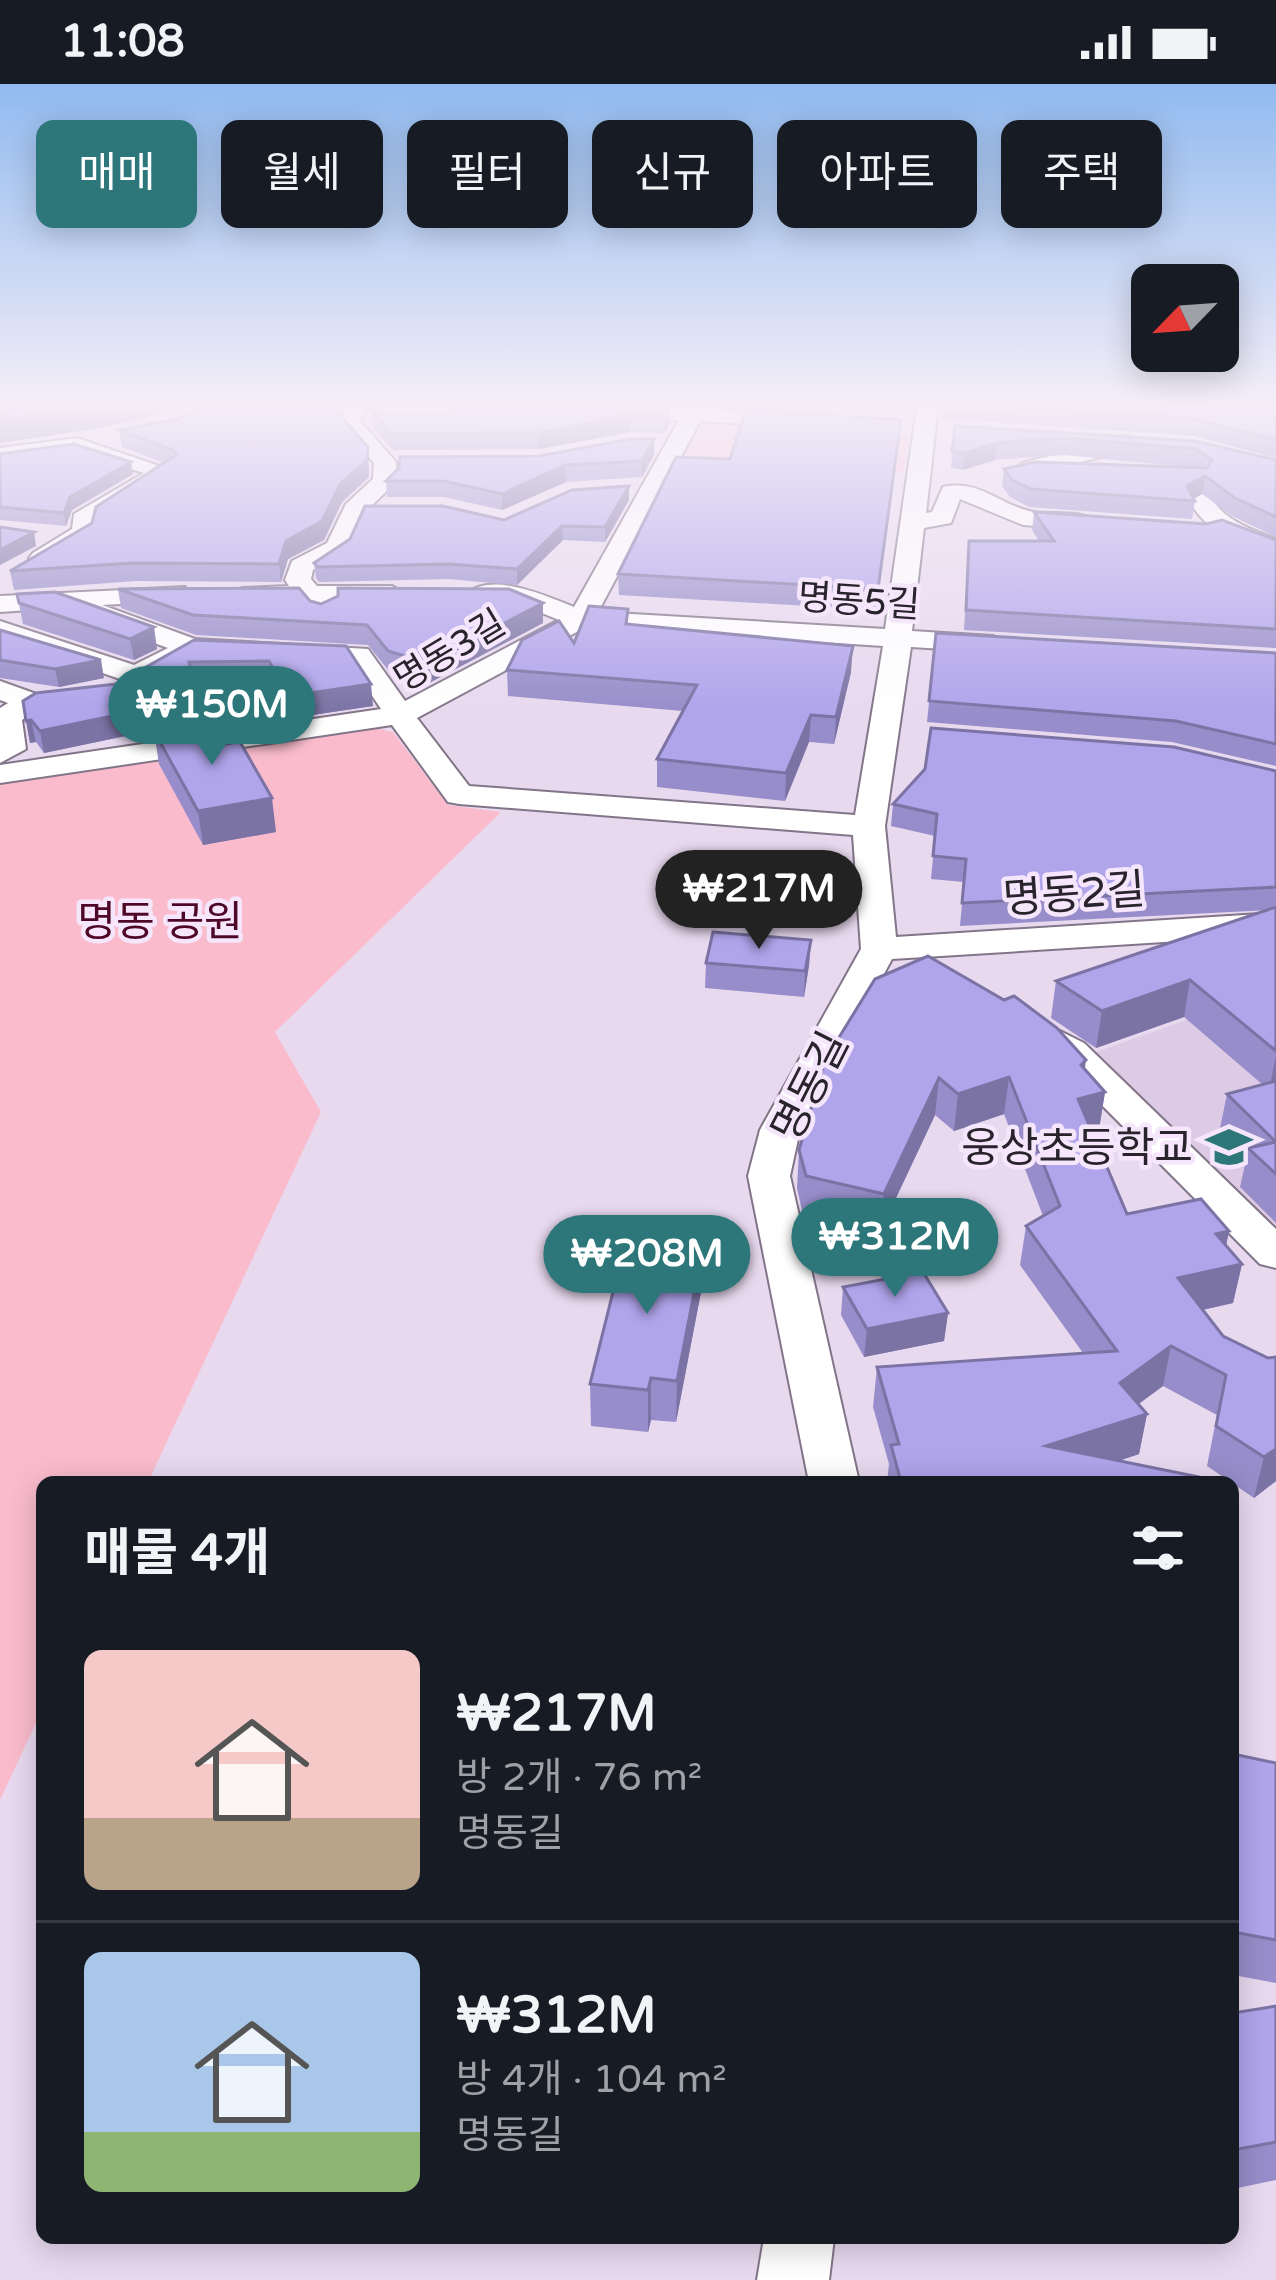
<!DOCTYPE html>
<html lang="ko">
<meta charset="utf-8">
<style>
body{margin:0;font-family:"Varela Round","Noto Sans KR",sans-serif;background:#20242c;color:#f1f3f6;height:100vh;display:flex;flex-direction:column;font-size:45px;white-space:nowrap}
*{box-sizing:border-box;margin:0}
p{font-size:39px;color:#9ea1a6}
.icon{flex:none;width:66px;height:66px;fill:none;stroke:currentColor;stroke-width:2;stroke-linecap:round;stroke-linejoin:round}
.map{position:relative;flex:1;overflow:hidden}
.sheet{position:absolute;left:36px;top:1392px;width:1203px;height:768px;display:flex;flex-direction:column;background:#171b24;border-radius:18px;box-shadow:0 6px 30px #0003}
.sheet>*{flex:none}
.guide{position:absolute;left:36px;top:36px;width:1206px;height:108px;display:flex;gap:24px}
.needle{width:78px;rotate:245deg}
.buttons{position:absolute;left:1131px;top:180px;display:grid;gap:24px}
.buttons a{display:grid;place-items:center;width:108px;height:108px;border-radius:18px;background:#171b24;box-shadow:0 6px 30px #0003;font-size:60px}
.price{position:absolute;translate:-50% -102px;padding:0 27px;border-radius:42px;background:#2d777b;color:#fff;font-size:39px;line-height:78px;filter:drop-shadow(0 3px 6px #0008)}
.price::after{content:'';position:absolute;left:50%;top:72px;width:36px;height:27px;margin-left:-18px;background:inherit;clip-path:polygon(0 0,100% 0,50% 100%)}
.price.selected{background:#222;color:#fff}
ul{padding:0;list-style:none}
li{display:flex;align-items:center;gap:36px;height:300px;padding:0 48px}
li+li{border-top:3px solid #363941}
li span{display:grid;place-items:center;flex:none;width:336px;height:240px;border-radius:18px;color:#555}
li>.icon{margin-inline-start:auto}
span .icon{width:144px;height:144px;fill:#fffc;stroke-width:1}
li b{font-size:51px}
h2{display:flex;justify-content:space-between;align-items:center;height:144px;padding:0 48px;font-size:51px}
.chip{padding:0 42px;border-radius:18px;background:#171b24;box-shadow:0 6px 30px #0003;font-size:42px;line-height:108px}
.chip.selected{background:#2d777b;color:#fff}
.status{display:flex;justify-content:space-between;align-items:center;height:84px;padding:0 60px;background:#171b24;direction:ltr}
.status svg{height:33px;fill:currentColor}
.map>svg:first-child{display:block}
.built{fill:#ddcbe6}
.green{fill:#fabccd}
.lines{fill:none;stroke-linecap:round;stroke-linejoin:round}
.minor-casing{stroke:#827588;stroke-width:4}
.minor{fill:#fff;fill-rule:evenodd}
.wall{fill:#978dca}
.shaded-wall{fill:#7b73a4}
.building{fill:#b0a4eb;stroke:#7b73a4;stroke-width:3}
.labels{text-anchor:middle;stroke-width:9;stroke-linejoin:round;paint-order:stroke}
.far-street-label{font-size:36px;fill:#29242c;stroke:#f5e6fc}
.street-label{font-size:42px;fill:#29242c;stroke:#f5e6fc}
.park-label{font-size:42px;fill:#4f0727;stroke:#f5e6fc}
.poi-label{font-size:42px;fill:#29242c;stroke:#f5e6fc;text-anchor:end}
</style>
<div class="status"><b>11:08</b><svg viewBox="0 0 49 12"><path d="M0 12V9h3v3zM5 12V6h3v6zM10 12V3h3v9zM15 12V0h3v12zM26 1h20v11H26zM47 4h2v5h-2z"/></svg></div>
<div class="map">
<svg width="1276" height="2196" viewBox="0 0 1276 2196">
<rect width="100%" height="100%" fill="#e8d9ef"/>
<path class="built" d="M1276,904V1156L1088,971Z"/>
<g class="green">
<path d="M714,335L896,347L910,353L903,388L679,375L697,338Z"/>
<path d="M366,642L393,648L448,721L501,728L275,948L321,1028L148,1398H42V1626L0,1716V697Z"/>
</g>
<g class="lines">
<g class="minor-casing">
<g id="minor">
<path d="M349,323H370L360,337L396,378L397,397L365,428L347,468L313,486L311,495L317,502H392L405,510L392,518H330L337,527L324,535L315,533L302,518L242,516L238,510L242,504L289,502L285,496L292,477L327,459L346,420L373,395L374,379L338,338Z"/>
<path d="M574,323H679L798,331L809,337L798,343L700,337L598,528L885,545L917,323H938L926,429L932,428L943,403C981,395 1000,422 1034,428C1055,431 1083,425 1099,439L1087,446L1023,441L960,415L951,439L924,444L912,547L993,552L1007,560L993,568L911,563L885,742L896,853L1276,829V851L892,875L800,1046L790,1092L859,1398H809L748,1092L760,1046L861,865L853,751L459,720L448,718L392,641L0,699V681L381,625L350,579L194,571L146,597H126L0,554V537L134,581L168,564L59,524L0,528V512L185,503L189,509L185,515L176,517L102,521L195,555L368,565L405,617L559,536L522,521L479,518L466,510C492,487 546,512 574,523L679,336L585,329ZM586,543L883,562L855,731L469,702L417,634Z"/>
<path d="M1128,352L1139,359L1136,364L1030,391L1019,384L1022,379Z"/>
<path d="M77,354L174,387L95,438L93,453L51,479H33L29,474L33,469L72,445L74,430L144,389L76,368L0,378V364Z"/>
<path d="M1222,367L1233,374L1206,390C1207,431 1243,442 1276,455V471C1232,460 1183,438 1183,387Z"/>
<path d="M0,597L42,612L47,618L22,636L26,665L0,679V624L8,619L0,616Z"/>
<path d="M1042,938L1084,959L1276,1145V1184L1260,1180L1056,975L1023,949L1029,941Z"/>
<path d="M764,2154H834L829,2196H757Z"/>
</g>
</g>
<use href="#minor" class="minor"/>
</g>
<g class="wall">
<path d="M204,323H345L339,330L369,381V393L342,418L324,456L288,475L281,498L136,497L14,506L10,487L92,439L164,379L122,363L119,346L178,335Z"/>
<path d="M669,323V340L665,349L630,348L539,365L393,366L373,344L371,327L446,331Z"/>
<path d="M694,323H915L911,331Z"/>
<path d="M938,323H1276V374L1193,352L941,334Z"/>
<path d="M955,342L1195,357L1276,376V453L1232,432L1202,410L1194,414L1195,417L1192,435L1029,423L1010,413L1002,402L1004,385L1196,384L1064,371L995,376L963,386L951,384Z"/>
<path d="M899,355L876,526L619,511L618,490L730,375Z"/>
<path d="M0,370L131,378L133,390L72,426L66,442L0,436Z"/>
<path d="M654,371L642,393L566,398L502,426L444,413H387L386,397L539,372Z"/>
<path d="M629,402V416L605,458L563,456L517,501L448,495L319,498L316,494L314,479L504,436Z"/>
<path d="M1034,428L1276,456V564L964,546L969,457H1039L1032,446Z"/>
<path d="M118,505L310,517L321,520L543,519V539L429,599L389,587L368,561L196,551L121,524Z"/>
<path d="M17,510L157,565L134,576L23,540Z"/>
<path d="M628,525V540L851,588L834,660L809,658L785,717L657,703V675L683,627L508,612L507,586L574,559Z"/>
<path d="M0,546L104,594L59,603L0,594Z"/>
<path d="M936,549L1276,569V682L1172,658L927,638Z"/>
<path d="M194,556L346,562L373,622L292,634L271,599H194L202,640L276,748L203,761L159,680L155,654L136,656L135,650L44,669L36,658L30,659L23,617L116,600Z"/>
<path d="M1276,687V1139L1240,1103L1246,1076L1219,1049L1227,1010L1263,1001L1184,933L1096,964L1051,934L1056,897L1269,826L960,842L964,798L931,795L935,752L891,742L893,720Z"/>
<path d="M811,856L809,881L804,913L705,904L706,879Z"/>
<path d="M825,976L1085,986L1105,1008L1099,1045L1092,1047L1127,1130L1229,1147L1226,1162L1242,1180L1233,1219L1203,1226L1276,1397L1254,1414L1207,1382L1217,1331L1163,1302L1138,1320L1147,1330L1139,1370L1119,1377L1199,1398H887L889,1380L873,1323L877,1283L1083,1269L1020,1181L1026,1142L1043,1132L1004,1030L954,1047L935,1031L880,1148L803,1131L797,1104L799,1066Z"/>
<path d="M702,1168L701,1208L676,1338L651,1336L648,1348L591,1342L590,1300Z"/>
<path d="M843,1203L948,1229L944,1257L864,1273L841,1231Z"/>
<path d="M1233,1670L1276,1679V1899L1233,1891Z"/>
<path d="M1276,1922V2096L1233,2105V1929Z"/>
</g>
<g class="shaded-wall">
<path d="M92,323H187L102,344L0,359V336Z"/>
<path d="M669,323V340L665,349V333Z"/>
<path d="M630,331V348L539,365L538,349Z"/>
<path d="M901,336L899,355L876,526L878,505Z"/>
<path d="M654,355V371L642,393V377Z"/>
<path d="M997,359L995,376L963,386L965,369Z"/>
<path d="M368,363L369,393L342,418L324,456L288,475L281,498L279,480L286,457L340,400Z"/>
<path d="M131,378L133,390L72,426L66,442L64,429L70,413Z"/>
<path d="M565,381L566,398L502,426V410Z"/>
<path d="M1205,392L1202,410L1190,417L1187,402Z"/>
<path d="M629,402V416L605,458V443Z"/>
<path d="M562,442L563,456L517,501V485Z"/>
<path d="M34,448L36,462L0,481V466Z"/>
<path d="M543,519V539L429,599L428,579Z"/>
<path d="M154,543L157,565L134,576L130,555Z"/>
<path d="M853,562L851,588L834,660L836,633Z"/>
<path d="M101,576L104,594L59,603L55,585Z"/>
<path d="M371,600L373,622L292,634L290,612Z"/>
<path d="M200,625L203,647H154L155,654L136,656L132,634Z"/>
<path d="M131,628L135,650L44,669L40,647Z"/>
<path d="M811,631L809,658L785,717L786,689Z"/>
<path d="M31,636L36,658L30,659L26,637Z"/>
<path d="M272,714L276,748L203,761L198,727Z"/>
<path d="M811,856L809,881L804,913L805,887Z"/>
<path d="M1190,896L1184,933L1096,964L1102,927Z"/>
<path d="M1276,972V1004L1269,1006Z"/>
<path d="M1086,976L1081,1013L1105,1008L1099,1045L1072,1052L1081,981Z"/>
<path d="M1009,993L1004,1030L954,1047L958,1010Z"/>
<path d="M939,994L935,1031L880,1148L884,1110Z"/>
<path d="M1229,1147L1221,1185L1242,1180L1233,1219L1170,1233L1178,1194L1216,1150Z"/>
<path d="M702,1168L701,1208L676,1338L677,1297Z"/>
<path d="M948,1229L944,1257L864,1273L867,1245Z"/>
<path d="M1171,1262L1163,1302L1113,1339L1120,1299Z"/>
<path d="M651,1294V1336L648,1348V1306Z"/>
<path d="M1147,1330L1139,1370L1053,1398L1046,1362Z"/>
<path d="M1276,1365V1397L1254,1414L1264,1373Z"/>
</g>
<g class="building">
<path d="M16,323H92L0,336V329Z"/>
<path d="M204,323H333L368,363L367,376L340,400L322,437L286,457L279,480L133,479L10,487L92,439L96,423L176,371L173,366L119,346L178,335Z"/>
<path d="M457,323H669L665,333L630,331L538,349L392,350L371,327L446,331Z"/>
<path d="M1014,323H1276V356L1196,335Z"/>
<path d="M746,326L901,336L878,505L618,490L676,373L730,375Z"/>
<path d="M955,342L1195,357L1276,376V433L1235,414L1205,392L1187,402L1195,417L1031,405L1012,396L1004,385L1035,378L1207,384L1212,376L1196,365L1066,354L997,359L965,369L952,367Z"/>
<path d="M631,355H654L642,377L565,381L502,410L443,397H386L399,384L400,373L539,372Z"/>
<path d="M74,360L131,378L70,413L64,429L0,423V370Z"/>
<path d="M629,402L605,443L562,442L517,485L448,480L318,483L314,479L350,455L365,422H443L504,436L572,406Z"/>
<path d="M1034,428L1206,440L1222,436L1276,456V545L966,526L969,457H1054Z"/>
<path d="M0,443L34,448L0,466Z"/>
<path d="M299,504L310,517L321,520L338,512V504L509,505L543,519L428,579L388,567L367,541L193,531L118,505Z"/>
<path d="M55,508L154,543L130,555L19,519L17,510Z"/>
<path d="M589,522L628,525L626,540L853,562L836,633L811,631L786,689L657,675L697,601L507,586L522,556L559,537L574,559Z"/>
<path d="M0,546L101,576L55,585L0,576Z"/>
<path d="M936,549L1276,569V660L1176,637L929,617Z"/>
<path d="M194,556L346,562L371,600L290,612L269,577L189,578L200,625L132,634L131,628L40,647L31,636L26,637L23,617L36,609L116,600Z"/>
<path d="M205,640L207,649L218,647L226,660L240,658L272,714L198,727L154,647Z"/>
<path d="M931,644L1174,663L1276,687V803L962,819L966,775L933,772L937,730L893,720L925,685Z"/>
<path d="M1276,823V967L1190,896L1102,927L1056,897Z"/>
<path d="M713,848L811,856L805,887L706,879Z"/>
<path d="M928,872L1004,916L1014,912L1057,944L1086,976L1081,981L1105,1008L1078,1015L1127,1130L1201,1115L1229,1147L1216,1150L1242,1180L1178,1194L1223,1252L1268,1274L1276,1273V1365L1264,1373L1216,1342L1226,1291L1171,1262L1120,1299L1147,1330L1046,1362L1199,1393V1398H901L891,1361L899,1360L877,1283L1117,1267L1026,1142L1060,1122L1009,993L958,1010L939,994L884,1110L806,1092L799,1066L825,976L875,895Z"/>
<path d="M1276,997V1090L1248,1064L1276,1058L1227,1010Z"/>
<path d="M625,1160L702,1168L677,1297L651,1294L648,1306L590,1300Z"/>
<path d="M923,1188L948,1229L867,1245L843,1203Z"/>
<path d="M1233,1670L1276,1679V1856L1233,1848Z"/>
<path d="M1276,1922V2058L1233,2066V1929Z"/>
</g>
<linearGradient id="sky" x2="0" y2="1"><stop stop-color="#91baef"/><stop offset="0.51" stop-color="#f5eef8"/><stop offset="1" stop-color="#f5eef8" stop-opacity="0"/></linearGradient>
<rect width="1276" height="630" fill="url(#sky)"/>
<defs>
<g id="school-bare" transform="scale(3.6)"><path d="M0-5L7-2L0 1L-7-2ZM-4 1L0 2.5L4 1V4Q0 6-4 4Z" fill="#2d777b" stroke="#f5e6fc" stroke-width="2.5" paint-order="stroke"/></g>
</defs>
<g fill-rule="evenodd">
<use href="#school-bare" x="1229" y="1063"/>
</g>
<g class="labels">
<g class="far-street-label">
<text transform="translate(859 516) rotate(4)" y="13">명동5길</text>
<text transform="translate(449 566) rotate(-31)" y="13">명동3길</text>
</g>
<g class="street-label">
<text transform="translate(1074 809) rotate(-4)" y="15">명동2길</text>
<text transform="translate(809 1002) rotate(-63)" y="15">명동길</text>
</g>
<g class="park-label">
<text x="160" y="852">명동 공원</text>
</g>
<g class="poi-label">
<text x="1193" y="1078">웅상초등학교</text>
</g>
</g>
</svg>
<div class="buttons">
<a><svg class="needle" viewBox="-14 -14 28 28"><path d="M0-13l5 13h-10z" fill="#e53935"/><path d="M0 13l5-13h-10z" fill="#9ea1a6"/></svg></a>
</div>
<b class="price" style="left:212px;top:684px">₩150M</b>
<b class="price selected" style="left:759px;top:868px">₩217M</b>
<b class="price" style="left:895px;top:1216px">₩312M</b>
<b class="price" style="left:647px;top:1233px">₩208M</b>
<div class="guide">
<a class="chip selected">매매</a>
<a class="chip">월세</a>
<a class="chip">필터</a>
<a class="chip">신규</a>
<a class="chip">아파트</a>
<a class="chip">주택</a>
</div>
<section class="sheet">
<h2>매물 4개<svg class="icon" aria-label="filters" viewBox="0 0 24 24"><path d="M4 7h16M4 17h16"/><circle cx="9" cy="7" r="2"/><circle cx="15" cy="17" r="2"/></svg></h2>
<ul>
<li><span style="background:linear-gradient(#f6c9c9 70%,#b9a48a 0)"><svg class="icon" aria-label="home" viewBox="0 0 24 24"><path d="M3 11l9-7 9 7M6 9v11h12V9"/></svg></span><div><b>₩217M</b><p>방 2개 · 76 m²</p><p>명동길</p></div></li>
<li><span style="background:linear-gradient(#a9c7e8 75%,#8fb573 0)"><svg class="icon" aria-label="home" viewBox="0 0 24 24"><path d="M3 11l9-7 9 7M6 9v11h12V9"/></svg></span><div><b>₩312M</b><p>방 4개 · 104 m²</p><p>명동길</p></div></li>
</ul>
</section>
</div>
